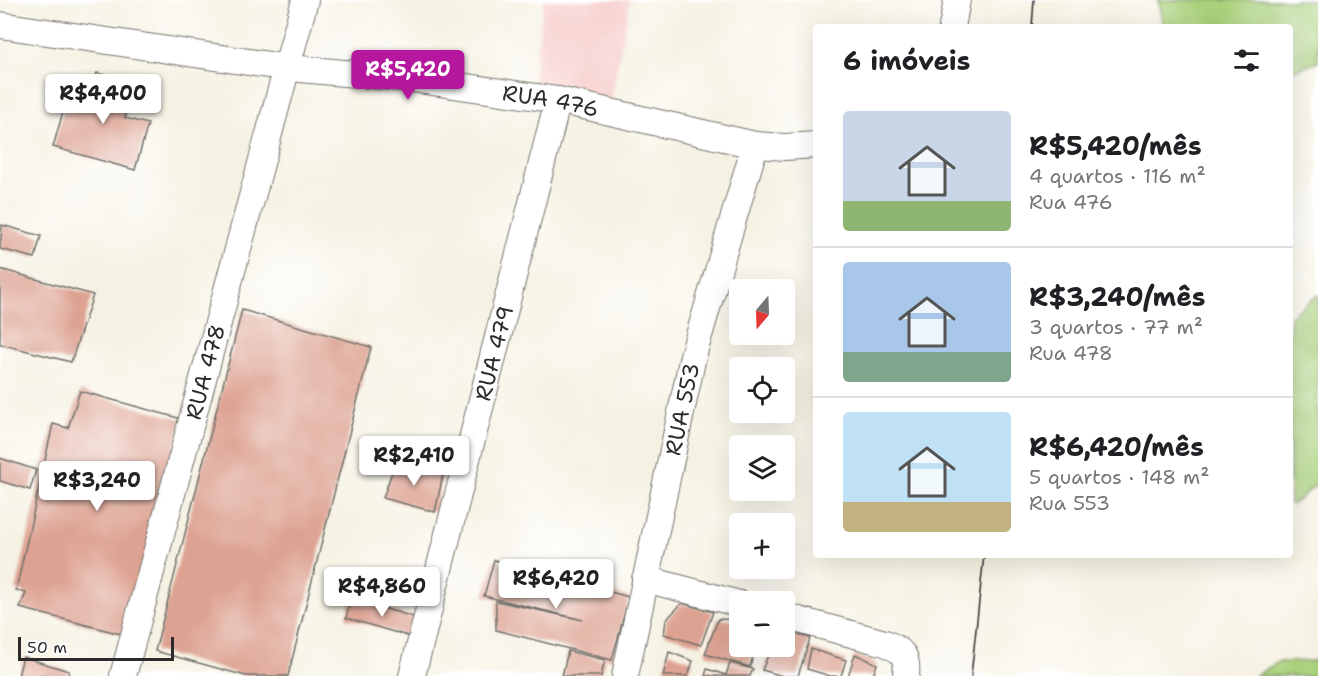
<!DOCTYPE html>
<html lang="pt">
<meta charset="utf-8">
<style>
body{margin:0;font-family:"Shantell Sans",sans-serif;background:#f2f2f2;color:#202124;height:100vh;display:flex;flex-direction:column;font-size:22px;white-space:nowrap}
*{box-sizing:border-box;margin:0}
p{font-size:20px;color:#757577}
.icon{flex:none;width:33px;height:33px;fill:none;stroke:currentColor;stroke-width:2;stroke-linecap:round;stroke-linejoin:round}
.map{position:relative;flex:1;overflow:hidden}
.details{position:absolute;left:813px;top:24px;width:480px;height:534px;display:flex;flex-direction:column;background:#fff;border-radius:6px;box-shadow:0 6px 24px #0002}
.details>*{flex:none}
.needle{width:39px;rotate:199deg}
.tools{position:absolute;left:729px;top:279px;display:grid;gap:12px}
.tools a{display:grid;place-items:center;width:66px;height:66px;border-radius:6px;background:#fff;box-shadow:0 6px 24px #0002;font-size:30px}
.scale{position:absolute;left:18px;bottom:15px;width:156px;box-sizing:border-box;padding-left:6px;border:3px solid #2b2b2b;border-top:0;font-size:16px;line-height:21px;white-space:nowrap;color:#2b2b2b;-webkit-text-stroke:4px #fff;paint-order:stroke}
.price{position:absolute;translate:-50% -51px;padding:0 14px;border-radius:6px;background:#fff;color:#222;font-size:20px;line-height:39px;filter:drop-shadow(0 2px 3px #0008)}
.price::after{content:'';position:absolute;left:50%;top:36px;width:18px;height:14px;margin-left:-9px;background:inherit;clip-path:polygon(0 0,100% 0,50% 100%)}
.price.current{background:#b5179e;color:#fff}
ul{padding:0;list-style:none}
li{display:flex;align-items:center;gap:18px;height:150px;padding:0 30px}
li+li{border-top:2px solid #e0e0e0}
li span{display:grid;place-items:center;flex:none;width:168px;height:120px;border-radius:6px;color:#555}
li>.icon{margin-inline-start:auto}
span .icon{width:72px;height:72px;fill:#fffc;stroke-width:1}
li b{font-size:26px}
h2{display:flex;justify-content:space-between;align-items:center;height:72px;padding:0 30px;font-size:26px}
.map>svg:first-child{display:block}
.built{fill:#f7d0ce}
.green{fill:#a9d07a;stroke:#6a7e52;stroke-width:1.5}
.building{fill:#dda291}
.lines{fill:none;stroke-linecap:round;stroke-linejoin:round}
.street-casing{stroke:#72716b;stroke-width:28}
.street{stroke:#fff;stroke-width:26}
.tram{stroke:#2b2b2b;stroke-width:1.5}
.labels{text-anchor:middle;stroke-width:6;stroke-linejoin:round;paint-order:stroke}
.street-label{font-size:22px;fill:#2b2b2b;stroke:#fff}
</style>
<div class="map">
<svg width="1318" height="676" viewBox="0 0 1318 676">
<rect width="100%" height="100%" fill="#fff"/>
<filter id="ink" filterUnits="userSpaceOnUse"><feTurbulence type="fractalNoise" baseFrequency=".0167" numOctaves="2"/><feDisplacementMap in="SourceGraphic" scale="12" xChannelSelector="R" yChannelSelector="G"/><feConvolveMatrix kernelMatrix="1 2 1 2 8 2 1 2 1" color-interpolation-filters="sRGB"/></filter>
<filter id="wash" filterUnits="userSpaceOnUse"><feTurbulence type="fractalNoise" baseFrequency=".008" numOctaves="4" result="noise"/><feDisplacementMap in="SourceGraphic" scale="24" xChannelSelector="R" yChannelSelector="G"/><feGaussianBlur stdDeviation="1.35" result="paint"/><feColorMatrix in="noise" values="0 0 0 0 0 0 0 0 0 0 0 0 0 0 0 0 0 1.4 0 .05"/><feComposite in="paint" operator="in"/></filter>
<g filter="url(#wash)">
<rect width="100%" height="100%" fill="#f6f2e3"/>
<path class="built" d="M544,0H630L611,100L532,85Z"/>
<g class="green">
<path d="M1158,0H1318V62L1290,72V27H1163Z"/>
<path d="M1318,295V483L1292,505L1290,503V316Z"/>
<path d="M1318,661V676H1255L1278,662Z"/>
</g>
<g id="blocks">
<g class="building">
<path d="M97,73L135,84L125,118L148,124L135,170L53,147L66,101L87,107Z"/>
<path d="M2,225L41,236L35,258L0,249Z"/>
<path d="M0,269L93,295L71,362L0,344Z"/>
<path d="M242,310L371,347L288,676H246L155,651Z"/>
<path d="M80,391L182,419L125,635L20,608L26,593L16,590L53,424L68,428Z"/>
<path d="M0,458L36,470L30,490L0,481Z"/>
<path d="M395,463L443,475L435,512L383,498Z"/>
<path d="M494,560L629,597L612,660L496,630V601L583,620L484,596Z"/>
<path d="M350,602L376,606L417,618L411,637L346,618Z"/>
<path d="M682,603L713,612L701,645L664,634L666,620Z"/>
<path d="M718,619L740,620V646H756L750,667L705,654Z"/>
<path d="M784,630L810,638L798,676H783L762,670L772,646H784Z"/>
<path d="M811,649L846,660L841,676H830L807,669Z"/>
<path d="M568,651L605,660L601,676H562Z"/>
<path d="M669,652L693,661L688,676H663Z"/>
<path d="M855,654L877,664L873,676H848Z"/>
<path d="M23,657L69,671L68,676H18Z"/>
<path d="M730,663L753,669L750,676H705L707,669L726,675Z"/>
</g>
</g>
</g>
<g filter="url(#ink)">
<use href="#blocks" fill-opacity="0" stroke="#72716b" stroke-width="1.5"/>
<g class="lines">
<g class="street-casing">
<g id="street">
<path id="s1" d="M0,25L289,68L411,79L558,100L755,145L785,147L816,145"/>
<path d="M952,27L957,0"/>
<path d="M645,579L740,604"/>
<path d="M784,616L885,643C903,651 908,655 906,676"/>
<path id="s2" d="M123,676L305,0"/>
<path id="s3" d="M412,676L558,100"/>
<path id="s4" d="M625,676L693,356L755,145"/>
</g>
</g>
<use href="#street" class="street"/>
<g class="tram">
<path d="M1032,27L1034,0"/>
<path d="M971,676L984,555"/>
</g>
</g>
</g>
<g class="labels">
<g class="street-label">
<text dy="8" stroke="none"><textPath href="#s1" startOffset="556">RUA 476</textPath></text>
<text dy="8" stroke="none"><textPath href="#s3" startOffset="333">RUA 479</textPath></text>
<text dy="8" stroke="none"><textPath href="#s2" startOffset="315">RUA 478</textPath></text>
<text dy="8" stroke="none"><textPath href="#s4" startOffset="273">RUA 553</textPath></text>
</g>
</g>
</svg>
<div class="tools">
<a><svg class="needle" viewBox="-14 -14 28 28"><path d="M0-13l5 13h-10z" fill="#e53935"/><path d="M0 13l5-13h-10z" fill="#757577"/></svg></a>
<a><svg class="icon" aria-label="locate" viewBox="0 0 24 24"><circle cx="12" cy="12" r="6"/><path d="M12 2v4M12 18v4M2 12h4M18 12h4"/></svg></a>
<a><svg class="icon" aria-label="layers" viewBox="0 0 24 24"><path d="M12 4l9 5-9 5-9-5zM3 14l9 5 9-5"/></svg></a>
<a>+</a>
<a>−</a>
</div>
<div class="scale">50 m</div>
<b class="price current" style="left:408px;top:101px">R$5,420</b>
<b class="price" style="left:103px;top:125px">R$4,400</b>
<b class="price" style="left:414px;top:487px">R$2,410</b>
<b class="price" style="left:97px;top:512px">R$3,240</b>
<b class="price" style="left:556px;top:610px">R$6,420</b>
<b class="price" style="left:382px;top:618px">R$4,860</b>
<section class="details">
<h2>6 imóveis<svg class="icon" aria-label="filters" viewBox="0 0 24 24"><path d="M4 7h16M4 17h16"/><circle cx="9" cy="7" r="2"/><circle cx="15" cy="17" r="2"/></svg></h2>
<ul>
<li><span style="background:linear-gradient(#c9d6e8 75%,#8fb573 0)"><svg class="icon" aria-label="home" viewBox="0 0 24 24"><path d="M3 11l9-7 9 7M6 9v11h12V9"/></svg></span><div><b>R$5,420/mês</b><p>4 quartos · 116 m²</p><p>Rua 476</p></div></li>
<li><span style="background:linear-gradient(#a9c7e8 75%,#7fa58c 0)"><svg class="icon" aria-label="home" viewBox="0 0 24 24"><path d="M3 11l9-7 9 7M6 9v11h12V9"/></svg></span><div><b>R$3,240/mês</b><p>3 quartos · 77 m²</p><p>Rua 478</p></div></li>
<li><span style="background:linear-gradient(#bfe0f5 75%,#c2b280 0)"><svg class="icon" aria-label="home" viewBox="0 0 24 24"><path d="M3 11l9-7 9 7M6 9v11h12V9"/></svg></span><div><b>R$6,420/mês</b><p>5 quartos · 148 m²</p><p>Rua 553</p></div></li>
</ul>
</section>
</div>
